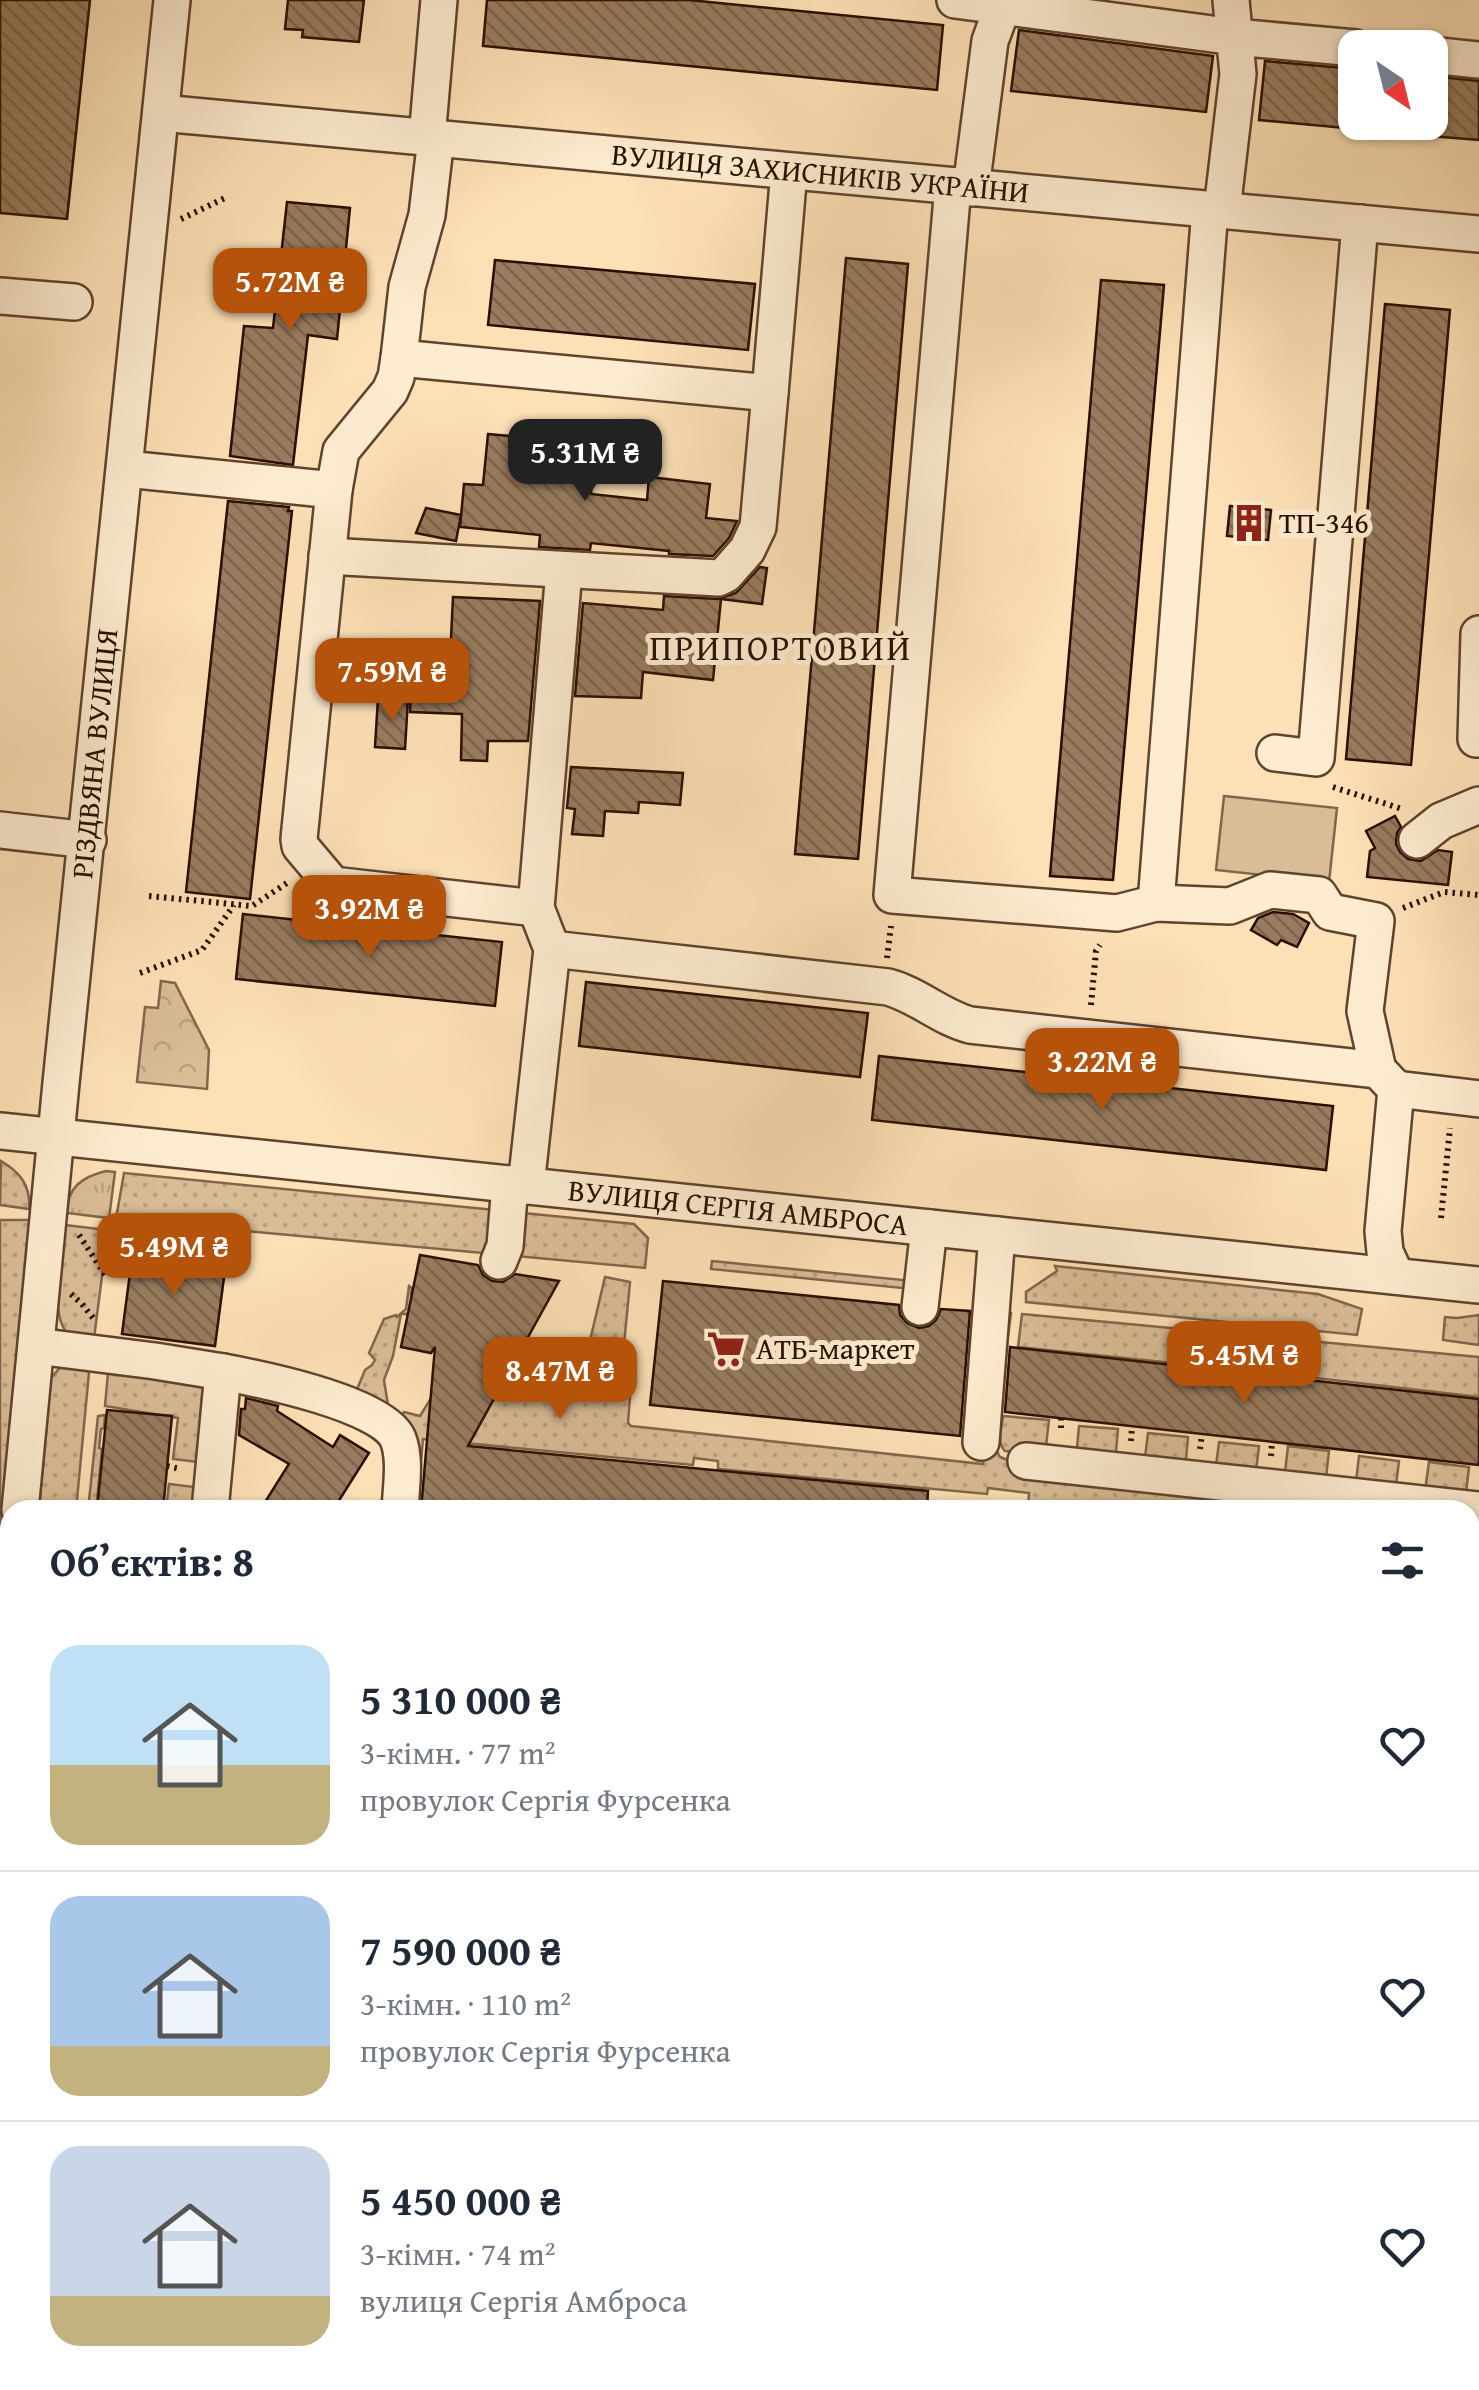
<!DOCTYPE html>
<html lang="uk">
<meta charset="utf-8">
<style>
body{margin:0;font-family:"Gentium Book Plus",serif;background:#f6f6f7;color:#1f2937;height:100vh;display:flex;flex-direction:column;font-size:38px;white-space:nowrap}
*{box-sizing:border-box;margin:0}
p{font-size:32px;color:#747a83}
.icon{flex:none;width:55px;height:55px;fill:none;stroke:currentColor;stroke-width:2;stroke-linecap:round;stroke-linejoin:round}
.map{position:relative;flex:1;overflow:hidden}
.details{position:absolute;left:0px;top:1500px;width:1480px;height:890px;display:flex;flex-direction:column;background:#fff;border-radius:30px 30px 0 0;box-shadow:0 2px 8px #0004}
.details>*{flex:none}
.needle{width:65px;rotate:145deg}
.tools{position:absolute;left:1338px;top:30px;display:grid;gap:20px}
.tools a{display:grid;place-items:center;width:110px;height:110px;border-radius:20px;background:#fff;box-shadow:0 2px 8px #0004;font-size:50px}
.price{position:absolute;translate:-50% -85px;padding:0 22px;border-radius:20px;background:#b45309;color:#fff;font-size:32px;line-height:65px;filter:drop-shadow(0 2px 5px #0008)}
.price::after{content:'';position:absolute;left:50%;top:60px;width:30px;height:22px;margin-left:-15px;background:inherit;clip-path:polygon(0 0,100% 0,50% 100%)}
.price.on{background:#222;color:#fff}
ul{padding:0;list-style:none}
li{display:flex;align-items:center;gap:30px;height:250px;padding:0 50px}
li+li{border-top:2px solid #e0e1e3}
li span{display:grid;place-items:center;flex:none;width:280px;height:200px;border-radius:30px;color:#555}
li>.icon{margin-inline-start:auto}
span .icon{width:120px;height:120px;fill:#fffc;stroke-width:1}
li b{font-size:42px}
h2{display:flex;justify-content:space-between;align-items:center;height:120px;padding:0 50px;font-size:42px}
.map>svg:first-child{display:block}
.grass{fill:url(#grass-tufts);stroke:#82664c;stroke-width:2.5}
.forest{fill:url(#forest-crowns);stroke:#82664c;stroke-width:2.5}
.garden{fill:url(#garden-dots);stroke:#82664c;stroke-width:2.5}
.pitch{fill:#d9bd97;stroke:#82664c;stroke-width:2.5}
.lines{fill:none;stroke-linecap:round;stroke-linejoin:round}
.stream{stroke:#7e6148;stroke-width:10}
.building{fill:url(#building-back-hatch);stroke:#2b0e00;stroke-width:2.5}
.minor-casing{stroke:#60432e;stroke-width:40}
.path{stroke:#2b0e00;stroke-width:6;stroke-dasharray:2.5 5;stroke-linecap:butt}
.minor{stroke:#feecd0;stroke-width:35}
.labels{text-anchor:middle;stroke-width:10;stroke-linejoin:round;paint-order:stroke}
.street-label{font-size:30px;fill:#2b0e00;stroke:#feecd0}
.poi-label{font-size:30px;fill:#2b0e00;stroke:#feecd0;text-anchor:start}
.quarter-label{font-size:35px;letter-spacing:2.5px;fill:#2b0e00;stroke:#feecd0}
</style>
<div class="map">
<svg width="1479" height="2390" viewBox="0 0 1479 2390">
<defs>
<pattern id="grass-tufts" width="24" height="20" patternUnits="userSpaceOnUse" patternTransform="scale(2.5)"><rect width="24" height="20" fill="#d9bd97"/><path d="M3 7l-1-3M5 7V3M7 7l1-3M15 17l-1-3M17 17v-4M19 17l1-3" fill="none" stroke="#baa180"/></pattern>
<pattern id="forest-crowns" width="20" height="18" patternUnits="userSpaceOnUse" patternTransform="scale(2.5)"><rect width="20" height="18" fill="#d9bd97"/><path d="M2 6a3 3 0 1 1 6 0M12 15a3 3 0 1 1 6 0" fill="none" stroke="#baa180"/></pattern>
<pattern id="garden-dots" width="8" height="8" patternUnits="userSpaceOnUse" patternTransform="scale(2.5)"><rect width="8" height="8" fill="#d9bd97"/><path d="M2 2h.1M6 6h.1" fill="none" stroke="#baa180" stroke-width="1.8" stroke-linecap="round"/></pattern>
<pattern id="building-back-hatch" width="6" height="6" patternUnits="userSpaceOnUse" patternTransform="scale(2.5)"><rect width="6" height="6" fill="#987c5f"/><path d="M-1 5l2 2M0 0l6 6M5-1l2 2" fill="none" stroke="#7c644c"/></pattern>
</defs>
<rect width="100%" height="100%" fill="#fde1b6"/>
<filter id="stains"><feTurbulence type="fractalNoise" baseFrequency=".002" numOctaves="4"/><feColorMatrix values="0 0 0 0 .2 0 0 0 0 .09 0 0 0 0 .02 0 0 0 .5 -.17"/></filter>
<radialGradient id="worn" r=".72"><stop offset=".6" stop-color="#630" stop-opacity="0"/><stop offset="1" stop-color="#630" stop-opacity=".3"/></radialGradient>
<path class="grass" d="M106,1171L115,1172L109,1218L67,1213C67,1187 82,1177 106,1171Z"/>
<path class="forest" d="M161,981L175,983L209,1050L207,1089L137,1082L145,1007L158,1008Z"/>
<g class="garden">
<path d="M1,1161C20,1172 31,1186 29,1209L0,1205Z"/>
<path d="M124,1173L634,1224L648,1238L645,1268L116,1219Z"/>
<path d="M0,1220H30L0,1529Z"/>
<path d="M65,1225L108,1230L93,1346C86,1343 76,1341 70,1336C47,1317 62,1252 65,1225Z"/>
<path d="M712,1261L913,1281L912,1289L711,1269Z"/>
<path d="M1055,1266L1318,1294L1362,1309L1357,1335L1026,1302V1292L1057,1271Z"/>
<path d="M605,1277L630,1282L623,1355L618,1356L615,1380L631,1383L628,1423L631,1426L983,1464L999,1313H1011L994,1446L1000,1457L1010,1461L1306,1503L1311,1510H1028L1029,1493L988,1488L987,1494L718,1469V1461L694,1458L693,1465L423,1439L417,1508L432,1510H411L399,1421L404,1412L420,1416L446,1374L493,1400L511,1368L474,1347L491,1339L562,1350L555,1377L580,1383Z"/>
<path d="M409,1286L412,1288L411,1294L426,1298L408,1314H401L393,1356L384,1380L388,1405L355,1394L365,1370L372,1365L375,1360L369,1353L384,1319L396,1315L397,1317L406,1309Z"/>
<path d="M1022,1314L1479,1357V1397L1307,1377L1308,1368L1271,1365L1270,1373L1018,1347Z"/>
<path d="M1479,1315V1345L1443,1340L1445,1317L1457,1318Z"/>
<path d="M90,1362L76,1510H39L51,1378L64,1363Z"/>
<path d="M109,1362L171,1371L211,1390L207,1463L173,1459L178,1418L105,1406Z"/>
<path d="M105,1415L104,1428L101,1429L99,1448L102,1449L96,1510H88L98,1416Z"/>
<path d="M1003,1416L1049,1420L1045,1455L1005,1451C996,1443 1002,1427 1003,1416Z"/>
<path d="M1079,1426L1118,1429L1115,1463L1076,1459Z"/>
<path d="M1148,1433L1188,1437L1185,1470L1144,1465Z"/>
<path d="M1219,1442L1259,1446L1255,1479L1215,1474Z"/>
<path d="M1288,1446L1329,1451L1325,1486L1284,1481Z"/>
<path d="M1359,1456L1399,1461L1395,1494L1355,1490Z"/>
<path d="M1429,1462L1469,1467L1465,1502L1424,1498Z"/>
<path d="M169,1484L203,1488L201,1510H166Z"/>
<path d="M1470,1574L1479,1575V1681L1472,1686L1479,1695V1708L1474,1712L1479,1738V1761L1470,1757Z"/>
<path d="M10,1835V2014L0,2013V1947Z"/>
<path d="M1470,1968L1479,1969V2046L1470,2048Z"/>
<path d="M1479,2054V2108L1470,2116V2056Z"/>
<path d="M0,2061L10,2074V2153L0,2133Z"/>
<path d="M0,2194L10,2205V2259L0,2245Z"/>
<path d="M1475,2233L1479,2307V2390H1270L1285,2380H1470V2236Z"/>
<path d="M257,2380H305V2390H261Z"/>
<path d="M463,2380H615L603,2390H463Z"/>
<path d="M1145,2380H1186L1172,2390H1130Z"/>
</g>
<path class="pitch" d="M1224,796L1337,808L1329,882L1216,870Z"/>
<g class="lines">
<path class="stream" d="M0,2018L10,2019"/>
</g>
<g class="building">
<path d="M0,0H90L67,219L0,213Z"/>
<path d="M288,0H364L359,42L302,37L303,30L285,29Z"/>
<path d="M487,0H689L943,25L937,90L483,46Z"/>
<path d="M1019,30L1213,56L1206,112L1011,91Z"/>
<path d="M1265,61L1355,69V129L1259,120Z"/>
<path d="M1430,76L1479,81V140L1430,136Z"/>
<path d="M287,202L350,208L337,339L308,335L293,465L230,456L244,326L273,328Z"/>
<path d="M846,258L908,264L858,859L795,854Z"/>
<path d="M495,260L755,284L748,350L488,325Z"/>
<path d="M1101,280L1164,285L1113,880L1050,876Z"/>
<path d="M1385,304L1450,310L1411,765L1346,759Z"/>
<path d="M488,434L562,441L560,461L594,464L591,494L647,500L649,477L710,484L706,518L737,521L729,538L713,556L669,554V551L591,543L590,550L539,547L540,535L460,527L464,484L483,485Z"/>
<path d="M228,501L289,507L288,511H292L250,899L186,892Z"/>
<path d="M1230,506L1271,510L1268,540L1227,536Z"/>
<path d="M426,508L461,515L456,541L416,533Z"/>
<path d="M760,567L767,568L762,604L721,599L713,680L643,672L641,698L575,696L583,603L663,610L664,596L718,599L736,593Z"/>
<path d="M453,597L540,601L528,741H488L487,761L461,760L462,714L410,712L413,657L450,659Z"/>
<path d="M378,698L408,699L405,749L375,747Z"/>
<path d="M571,767L683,773L680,805L639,802L638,813L605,811L603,836L572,834L575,809L567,808Z"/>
<path d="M1395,816L1401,827L1397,833L1396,844L1400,852L1408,859L1421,861L1438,850L1452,852L1448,885L1367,877L1370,851L1375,848L1366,831Z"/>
<path d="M1273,912L1293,914L1309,923L1297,947L1281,940L1277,945L1251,930L1258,918Z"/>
<path d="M243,914L502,942L495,1006L236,979Z"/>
<path d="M586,982L868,1013L860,1077L579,1046Z"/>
<path d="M879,1056L1333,1106L1326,1170L872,1120Z"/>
<path d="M133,1250L226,1262L215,1346L122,1334Z"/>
<path d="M420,1255L478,1265L483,1275L492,1281L503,1282L515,1274L559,1281L468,1446L928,1491L927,1510H421L435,1347L431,1353L401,1347Z"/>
<path d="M663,1281L899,1305L900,1315L907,1323L919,1328L929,1326L936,1320L941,1309L970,1311L960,1436L650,1405Z"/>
<path d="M563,1347L588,1353L580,1383L555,1377Z"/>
<path d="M1010,1347L1479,1399V1465L1005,1412Z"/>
<path d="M246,1398L278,1406L277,1411L333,1447L340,1435L369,1453L333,1510H260L289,1464L239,1435L241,1409H245Z"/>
<path d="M107,1410L172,1416L163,1510H97Z"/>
</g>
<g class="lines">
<g class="minor-casing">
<g id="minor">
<path d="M955,0L1235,37L1355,48"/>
<path d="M1430,55L1479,60"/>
<path id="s1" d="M161,113L1479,234"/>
<path d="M427,138L439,0"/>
<path d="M436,138L427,215L407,287L399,358L770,393L789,171"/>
<path d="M953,186L892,895L1117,913L1156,903L1230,906L1270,890L1319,895L1330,912L1376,921L1365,1011L1378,1070"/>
<path d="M971,188L990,41L1005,0"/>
<path d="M1222,210L1238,74L1231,0"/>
<path d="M0,296L74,302"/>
<path d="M126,469L334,490L341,451L390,391L396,377L399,358"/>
<path d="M334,490L299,839L300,846L333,885L536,908"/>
<path d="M327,556L718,578L726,574L747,550L758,527L770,393"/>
<path d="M1476,739L1479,634"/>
<path d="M1275,753L1316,758L1360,223"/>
<path d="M0,830L88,840"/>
<path d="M1417,840L1441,821L1479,805"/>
<path d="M1156,903L1210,209"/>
<path d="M552,949L888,987C918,995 940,1017 970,1025L1378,1070L1396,1089L1383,1231L1385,1252L1396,1276"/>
<path d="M1396,1089L1479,1099"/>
<path id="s2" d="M0,1131L1479,1285"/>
<path d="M526,1186L552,949L536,908L564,570"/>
<path d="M499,1261L505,1246L510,1184"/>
<path d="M920,1307L929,1228"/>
<path d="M36,1346L155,1361L223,1372L210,1510"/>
<path d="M223,1372C260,1379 384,1404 398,1439C406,1459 401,1488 400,1510"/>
<path d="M981,1442L997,1235"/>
<path d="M1026,1461L1479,1510"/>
<path id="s3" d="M20,1510L61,1083L172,0"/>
<path d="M0,1718L10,1616"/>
<path d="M1470,1767L1479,1770"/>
<path d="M1470,1957H1479"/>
<path d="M0,2166L10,2179"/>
<path d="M1470,2170L1479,2161"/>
<path d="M166,2380L174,2390"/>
<path d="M738,2380L836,2390"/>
<path d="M1062,2380L1069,2390"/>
<path d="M435,2390L436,2380"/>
<path d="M619,2390L629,2380"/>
<path d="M1200,2390L1214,2380"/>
</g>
</g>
<g class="path">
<path d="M181,219L225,198"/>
<path d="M1333,787L1402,809"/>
<path d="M149,896L252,906L290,881"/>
<path d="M1403,908L1444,892L1479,895"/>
<path d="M887,958L891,926"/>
<path d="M140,973L202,950L234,905"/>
<path d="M1091,1005L1096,951L1100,945"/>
<path d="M1441,1218L1450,1128"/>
<path d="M79,1235L106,1276"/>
<path d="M71,1294L82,1304L93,1318"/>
<path d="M1061,1418V1433"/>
<path d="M1131,1441L1132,1427"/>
<path d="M1200,1449L1202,1434"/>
<path d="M1271,1456L1272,1442"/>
<path d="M167,1466L180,1469"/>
<path d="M1479,1711L1476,1713L1479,1725"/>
<path d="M0,2008L10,2010"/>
<path d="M1470,2051L1479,2049"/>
<path d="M1477,2202L1479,2226"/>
<path d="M1470,2309L1479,2307"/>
<path d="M1451,2380L1459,2390"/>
<path d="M317,2390L318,2380"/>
<path d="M1000,2390L1001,2380"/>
</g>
<use href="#minor" class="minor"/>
</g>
<defs>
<g id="building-bare" transform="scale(3)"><path d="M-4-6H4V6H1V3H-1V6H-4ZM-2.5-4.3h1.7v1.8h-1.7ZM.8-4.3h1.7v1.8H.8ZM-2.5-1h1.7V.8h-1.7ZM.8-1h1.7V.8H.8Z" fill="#8f2418" stroke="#feecd0" stroke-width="2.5" paint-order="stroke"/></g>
<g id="supermarket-bare" transform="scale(3)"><path d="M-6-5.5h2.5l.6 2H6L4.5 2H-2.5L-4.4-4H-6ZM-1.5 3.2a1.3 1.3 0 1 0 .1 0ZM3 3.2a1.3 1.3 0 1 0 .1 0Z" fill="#8f2418" stroke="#feecd0" stroke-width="2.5" paint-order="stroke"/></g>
</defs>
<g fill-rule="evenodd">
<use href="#building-bare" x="1249" y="523"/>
<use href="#supermarket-bare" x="726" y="1349"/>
</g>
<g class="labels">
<g class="street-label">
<text dy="10" stroke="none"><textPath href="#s1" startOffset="662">ВУЛИЦЯ ЗАХИСНИКІВ УКРАЇНИ</textPath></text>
<text dy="10" stroke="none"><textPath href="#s3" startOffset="760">РІЗДВЯНА ВУЛИЦЯ</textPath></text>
<text dy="10" stroke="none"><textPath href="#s2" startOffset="742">ВУЛИЦЯ СЕРГІЯ АМБРОСА</textPath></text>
</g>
<g class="poi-label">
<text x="1279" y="533">ТП-346</text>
<text x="756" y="1359">АТБ-маркет</text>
</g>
<g class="quarter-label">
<text x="781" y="660">ПРИПОРТОВИЙ</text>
</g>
</g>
<rect width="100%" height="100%" filter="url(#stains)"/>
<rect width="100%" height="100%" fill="url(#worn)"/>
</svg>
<div class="tools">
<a><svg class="needle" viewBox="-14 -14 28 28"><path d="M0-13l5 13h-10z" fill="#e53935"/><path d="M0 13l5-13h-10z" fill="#747a83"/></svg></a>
</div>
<b class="price" style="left:290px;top:333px">5.72M ₴</b>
<b class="price on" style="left:585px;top:504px">5.31M ₴</b>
<b class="price" style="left:392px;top:723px">7.59M ₴</b>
<b class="price" style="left:369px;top:960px">3.92M ₴</b>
<b class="price" style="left:1102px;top:1113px">3.22M ₴</b>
<b class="price" style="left:174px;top:1298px">5.49M ₴</b>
<b class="price" style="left:1244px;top:1406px">5.45M ₴</b>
<b class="price" style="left:560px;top:1422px">8.47M ₴</b>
<section class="details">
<h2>Об’єктів: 8<svg class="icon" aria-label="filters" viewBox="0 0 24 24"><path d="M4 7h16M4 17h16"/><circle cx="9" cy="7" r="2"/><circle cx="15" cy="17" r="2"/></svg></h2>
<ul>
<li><span style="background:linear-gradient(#bfe0f5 60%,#c2b280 0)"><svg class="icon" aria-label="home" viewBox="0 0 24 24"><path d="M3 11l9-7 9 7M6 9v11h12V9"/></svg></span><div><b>5 310 000 ₴</b><p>3-кімн. · 77 m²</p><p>провулок Сергія Фурсенка</p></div><svg class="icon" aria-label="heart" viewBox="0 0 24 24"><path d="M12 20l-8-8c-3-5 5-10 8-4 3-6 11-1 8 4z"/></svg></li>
<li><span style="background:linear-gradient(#a9c7e8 75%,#c2b280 0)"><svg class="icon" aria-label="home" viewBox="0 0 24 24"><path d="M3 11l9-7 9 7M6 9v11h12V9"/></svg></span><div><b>7 590 000 ₴</b><p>3-кімн. · 110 m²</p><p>провулок Сергія Фурсенка</p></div><svg class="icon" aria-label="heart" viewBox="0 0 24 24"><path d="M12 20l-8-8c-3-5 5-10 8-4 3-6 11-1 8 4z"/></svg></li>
<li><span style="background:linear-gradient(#c9d6e8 75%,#c2b280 0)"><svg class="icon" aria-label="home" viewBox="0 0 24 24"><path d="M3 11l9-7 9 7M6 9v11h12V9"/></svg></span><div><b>5 450 000 ₴</b><p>3-кімн. · 74 m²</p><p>вулиця Сергія Амброса</p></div><svg class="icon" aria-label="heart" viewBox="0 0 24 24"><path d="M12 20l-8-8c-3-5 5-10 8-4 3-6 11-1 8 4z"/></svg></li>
</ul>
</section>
</div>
